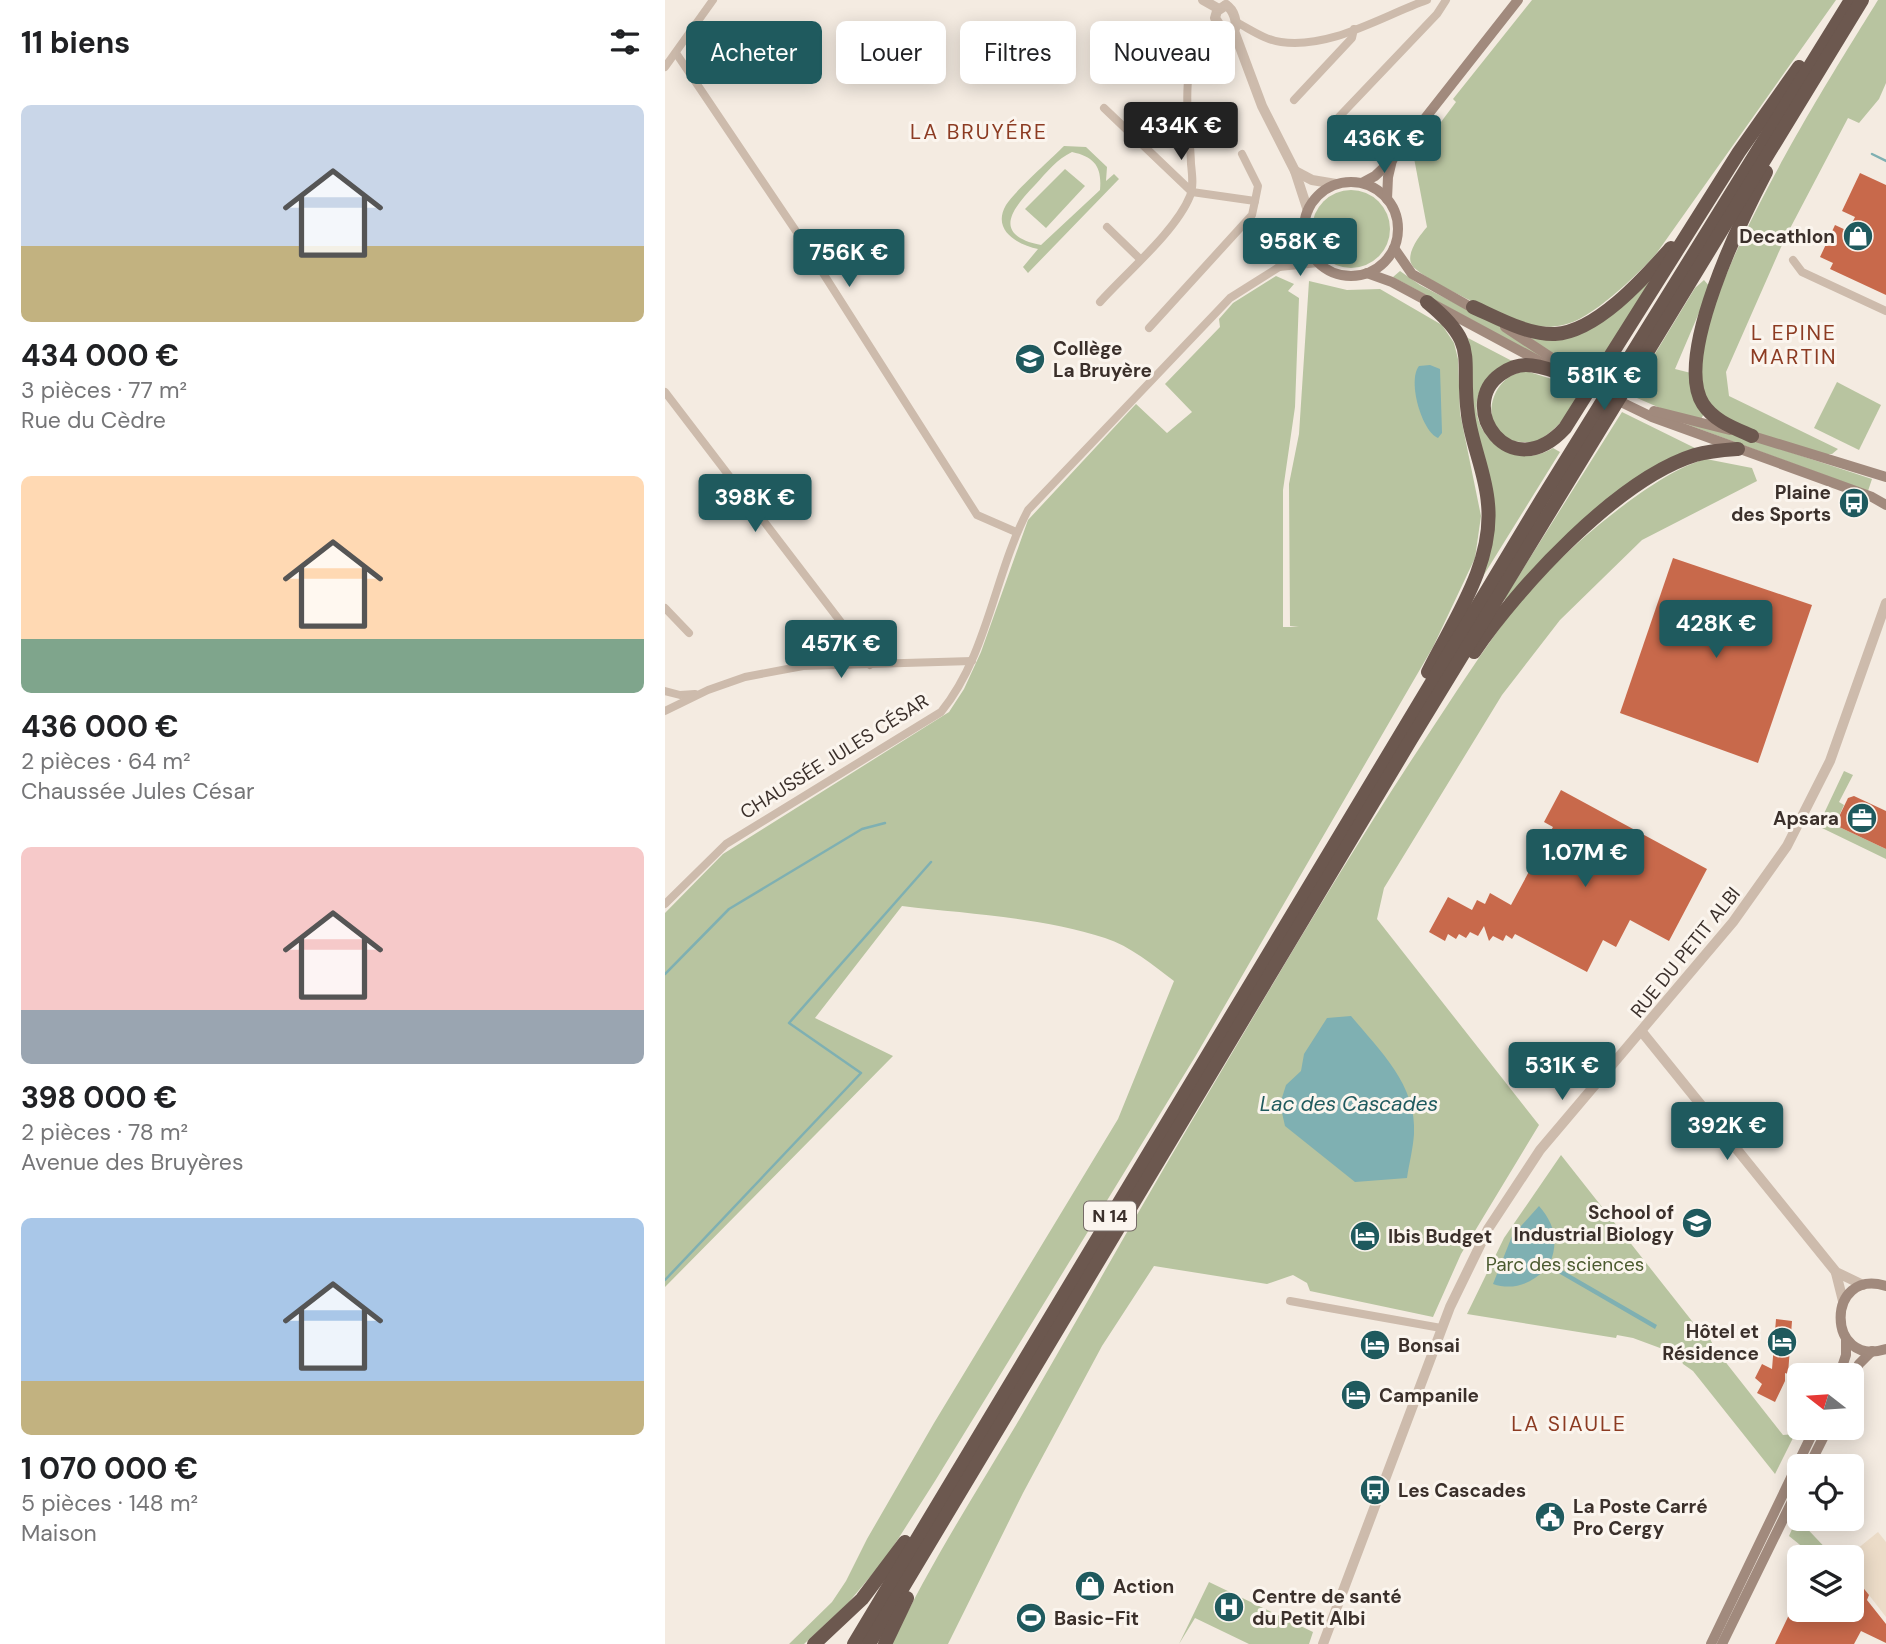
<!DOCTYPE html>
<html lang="fr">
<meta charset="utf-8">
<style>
body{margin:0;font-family:"DM Sans",sans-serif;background:#f2f2f2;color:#202124;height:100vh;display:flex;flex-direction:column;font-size:26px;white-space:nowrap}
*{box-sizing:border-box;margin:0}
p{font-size:23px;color:#757577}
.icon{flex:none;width:38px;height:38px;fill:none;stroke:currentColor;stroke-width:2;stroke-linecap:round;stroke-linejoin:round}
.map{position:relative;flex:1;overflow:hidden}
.sheet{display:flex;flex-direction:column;background:#fff;width:665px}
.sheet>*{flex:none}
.guide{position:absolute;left:21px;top:21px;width:665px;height:63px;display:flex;gap:14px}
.needle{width:46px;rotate:287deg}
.tools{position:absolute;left:1122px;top:1363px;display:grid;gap:14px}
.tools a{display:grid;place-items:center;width:77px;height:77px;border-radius:10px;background:#fff;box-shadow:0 4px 18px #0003;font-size:35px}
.price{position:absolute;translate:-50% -60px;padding:0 16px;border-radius:7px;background:#1f5a5e;color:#fff;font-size:23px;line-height:46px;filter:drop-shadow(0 2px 4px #0008)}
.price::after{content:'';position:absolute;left:50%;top:42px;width:21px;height:16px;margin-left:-10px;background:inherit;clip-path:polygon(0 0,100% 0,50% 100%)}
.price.selected{background:#222;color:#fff}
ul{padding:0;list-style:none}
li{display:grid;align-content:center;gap:14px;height:371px;padding:0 21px}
li span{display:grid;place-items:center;height:217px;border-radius:10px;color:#555}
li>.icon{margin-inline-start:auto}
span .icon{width:126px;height:126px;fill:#fffc;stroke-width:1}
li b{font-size:30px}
h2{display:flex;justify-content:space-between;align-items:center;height:84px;padding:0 21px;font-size:30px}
.pill{padding:0 24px;border-radius:10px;background:#fff;box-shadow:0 4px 18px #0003;font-size:24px;line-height:63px}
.pill.selected{background:#1f5a5e;color:#fff}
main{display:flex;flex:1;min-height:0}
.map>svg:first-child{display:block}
.green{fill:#b8c4a0;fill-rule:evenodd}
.plaza{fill:#ecdcc8}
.water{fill:#7fb0b2}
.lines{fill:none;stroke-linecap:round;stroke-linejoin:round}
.stream{stroke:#7fb0b2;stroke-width:2.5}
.building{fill:#c8694b}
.minor{stroke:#cdbbac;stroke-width:8}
.tertiary{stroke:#cdbbac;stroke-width:10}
.secondary{stroke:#a18a7d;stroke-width:10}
.trunk{stroke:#6c584f;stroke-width:14}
.labels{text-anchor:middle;stroke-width:6;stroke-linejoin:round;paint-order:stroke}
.shield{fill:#fbf5ee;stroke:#756b66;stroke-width:2}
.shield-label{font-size:18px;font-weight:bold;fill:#3b302b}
.poi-label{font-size:19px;font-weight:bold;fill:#3b302b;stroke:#fbf5ee;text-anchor:start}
.street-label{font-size:19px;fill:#3b302b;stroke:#fbf5ee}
.park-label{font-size:19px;fill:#4a5a2e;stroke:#fbf5ee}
.neighbourhood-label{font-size:21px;letter-spacing:2px;fill:#8c3b22;stroke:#fbf5ee}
.water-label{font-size:21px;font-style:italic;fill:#1f5a5e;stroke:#fbf5ee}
</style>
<main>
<section class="sheet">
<h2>11 biens<svg class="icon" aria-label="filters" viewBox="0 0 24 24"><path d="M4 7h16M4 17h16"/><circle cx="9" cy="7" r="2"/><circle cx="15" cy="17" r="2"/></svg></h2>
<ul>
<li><span style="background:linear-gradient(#c9d6e8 65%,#c2b280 0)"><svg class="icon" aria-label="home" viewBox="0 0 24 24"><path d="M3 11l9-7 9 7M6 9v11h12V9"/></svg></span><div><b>434 000 €</b><p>3 pièces · 77 m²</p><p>Rue du Cèdre</p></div></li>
<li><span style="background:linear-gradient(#ffd9b3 75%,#7fa58c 0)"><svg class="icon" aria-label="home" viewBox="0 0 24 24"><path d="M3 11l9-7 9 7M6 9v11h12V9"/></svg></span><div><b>436 000 €</b><p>2 pièces · 64 m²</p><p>Chaussée Jules César</p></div></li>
<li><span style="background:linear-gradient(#f6c9c9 75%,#9aa5b1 0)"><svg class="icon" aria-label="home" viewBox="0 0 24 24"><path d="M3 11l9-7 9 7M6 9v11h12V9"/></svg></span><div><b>398 000 €</b><p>2 pièces · 78 m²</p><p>Avenue des Bruyères</p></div></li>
<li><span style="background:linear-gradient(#a9c7e8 75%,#c2b280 0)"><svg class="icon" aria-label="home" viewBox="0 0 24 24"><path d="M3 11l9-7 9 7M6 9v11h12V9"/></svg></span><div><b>1 070 000 €</b><p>5 pièces · 148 m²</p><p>Maison</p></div></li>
</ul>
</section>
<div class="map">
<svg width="1221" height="1644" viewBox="0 0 1221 1644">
<rect width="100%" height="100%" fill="#f4ebe1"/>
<g class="green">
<path d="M867,0H1171L991,254C972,275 926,320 898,325C886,328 873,327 861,324C843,319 755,279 747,265C740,254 755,235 762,227L749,158L791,102L788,99Z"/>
<path d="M1213,0H1221V83L1214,99L1194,123L1183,118L1120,238L1061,372L1064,396L1173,449L1167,454H1156C1124,443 1068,431 1045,406C991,345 1176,61 1213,0Z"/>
<path d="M399,146L421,147L442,167L441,181L449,174L454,179L363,273L358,267L373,249C354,245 326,231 341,205C350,191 385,160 399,146ZM407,152C430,157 437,167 435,190L376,245C327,235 346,210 370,185C382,172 392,159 407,152Z"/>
<path d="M400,169L420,186L381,228L360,209Z"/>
<circle cx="686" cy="229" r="39"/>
<path d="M735,271L755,285L834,326L884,362L728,277Z"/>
<path d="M990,272L928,377L894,360L863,336L896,338Z"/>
<path d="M611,276L629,284L623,291L634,298L630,407L618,490V627H634L625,626L624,484L634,434L644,281L682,290L715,289L777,325L789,343L793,359L795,413L816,516L810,558L768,647L530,1057L270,1481L221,1558L183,1603L139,1644H124L167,1602L181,1581L202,1539L269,1423L453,1119L509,981C488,965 465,946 440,938C376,917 303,914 237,906L150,1018L228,1056L0,1287V913L58,854L284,712L299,689L316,652L363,520L471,404L502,433L527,412L500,384L555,327L554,319L568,303Z"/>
<path d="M1039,280L1045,287L1010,369L1026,373L1039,414L1036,419L1009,414L965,395L1030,288Z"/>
<path d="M803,338L849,362C841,366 832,369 826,375C785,415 839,478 888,448L895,452L817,578C828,529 811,474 808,424C806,395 809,366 803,338Z"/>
<path d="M861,371L890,380L919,394C906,411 893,429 874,440C869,443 864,442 858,442C814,443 817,377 861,371Z"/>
<path d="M1172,382L1216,405L1194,450L1149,428Z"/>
<path d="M957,412L1032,449L1013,456L841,601L839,599Z"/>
<path d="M1018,423L1069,434L1207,479L1203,491Z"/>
<path d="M1041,459L1087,468L1092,481L977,540L895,620L837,695L719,888L712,919L874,1125L796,1254L768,1317L645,1291L642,1283L628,1275L602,1284L489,1266L437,1346L358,1493L283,1644H227C264,1565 312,1491 357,1415C413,1319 468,1220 525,1124C601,996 675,868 757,744C788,697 818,649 852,605C888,560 986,473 1041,459Z"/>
<path d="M1179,771L1188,775L1174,802L1179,805L1170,825L1221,849V859L1157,828L1158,824L1155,822Z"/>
<path d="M896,1155L1038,1335L1045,1339L1051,1350L1118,1435L1130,1434L1110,1474L1028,1371L1018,1364L1014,1355L968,1338L952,1335L951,1338L802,1314L839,1238Z"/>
<path d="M1132,1518L1169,1557H1150L1124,1536Z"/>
<path d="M544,1582L648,1632L644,1644H584L530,1618L514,1644Z"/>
</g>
<path class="plaza" d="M1213,1532L1221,1542V1617L1197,1586L1193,1592L1189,1589L1186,1558H1181Z"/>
<g class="water">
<path d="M765,365L775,369L777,433L773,438C757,432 742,381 754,366Z"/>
<path d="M686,1016C715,1051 752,1085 749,1134C748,1149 744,1164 742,1178L690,1182L620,1126L615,1104L621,1085L636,1071L639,1054L662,1018Z"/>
<path d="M874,1206C889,1223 894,1241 885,1263L992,1325L990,1329L883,1267C868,1283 849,1291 828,1284L847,1236Z"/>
</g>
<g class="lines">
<g class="stream">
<path d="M1207,154L1221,161"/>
<path d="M0,974L64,909L197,829L220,823"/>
<path d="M0,1280L196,1073L124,1023L266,862"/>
</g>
</g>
<g class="building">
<path d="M1195,173L1221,185V295L1165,269L1168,263L1155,257L1170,225L1183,231L1190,217L1177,211Z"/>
<path d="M1008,558L1147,605L1093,763L955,713Z"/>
<path d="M896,790L1042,869L1004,941L965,920L951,947L938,940L922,972L850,934L847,939L841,935L838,941L828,936L824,941L819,926L813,936L805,932L801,938L794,934L791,939L783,934L780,941L764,932L783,897L807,910L812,900L820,904L825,893L846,905L888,827L879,822Z"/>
<path d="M1189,796L1221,811V849L1170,825L1183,798Z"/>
<path d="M1111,1319L1127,1321L1123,1374L1120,1373V1381L1110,1402L1092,1393L1097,1384L1090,1378L1097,1364L1107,1369Z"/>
<path d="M1186,1581L1194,1590L1196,1585L1204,1595L1202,1600L1221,1624V1643L1196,1631L1189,1644H1110L1134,1594V1610H1186Z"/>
</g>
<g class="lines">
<g class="minor">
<path d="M571,22C585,29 600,40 616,42C666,49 717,16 762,0"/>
<path d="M11,53L135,237L312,515L351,532"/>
<path d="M0,67L48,0"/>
<path d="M629,100L687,38L689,29"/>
<path d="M439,108L527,192L590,201L593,186L577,154"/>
<path d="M671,120L772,14L781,0"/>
<path d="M442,227L475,259"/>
<path d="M1128,260L1137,272L1221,311"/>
<path d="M614,267L653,263"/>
<path d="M435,302C462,272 511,231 525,196C529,186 527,174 526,164C525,120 509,52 552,23"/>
<path d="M484,328L587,215L590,201"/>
<path d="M0,392L198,651L205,665"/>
<path d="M0,608L24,633"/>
<path d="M0,691L15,695L30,694"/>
<path d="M0,711L43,690L80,677L138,666L307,661"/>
<path d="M0,904L61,844L276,712C323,654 329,575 363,510L565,298L614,267L628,251L639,230"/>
<path d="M625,1301L776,1328"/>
</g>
<g class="tertiary">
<path d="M538,0L554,9"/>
<path d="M561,5L552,11L550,18L557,29L569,31"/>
<path d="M561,5C569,10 573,23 569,31"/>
<path d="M569,31L597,106L630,171L643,211"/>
<path d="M630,171L647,180L671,184"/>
<path d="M977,1032L1171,1272L1198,1285"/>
<path d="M1171,1273L1178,1301"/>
<path d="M658,1644L785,1307L823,1229L875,1150L1068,922L1122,846L1165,761L1221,603"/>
</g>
<g class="secondary">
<circle cx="686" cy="229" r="47"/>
<path d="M697,183L710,176L728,159L853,0"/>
<path d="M722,199L723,177L727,160"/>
<path d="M729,248L747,274L811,310"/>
<path d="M702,273L727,282L898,374L987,417L1207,497L1221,505"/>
<path d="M840,327L902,368"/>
<path d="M989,411L1065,430"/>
<path d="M1081,434L1221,477"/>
<path d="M1221,1286C1160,1267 1161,1369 1221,1349"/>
<path d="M1174,1376L1181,1355V1339"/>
<path d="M1186,1378L1194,1364L1207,1351"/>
<path d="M1144,1466L1163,1428"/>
<path d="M1046,1644L1150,1428"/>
<path d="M1057,1644L1134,1487"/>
</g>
<g class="trunk">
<path d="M762,302C816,346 795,356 803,415C807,445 821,474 823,504C829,564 788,621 763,672"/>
<path d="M808,307C833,318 862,335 890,334C932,332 980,277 1006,248"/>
<path d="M898,374C886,370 874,365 861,365C852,365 843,369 836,374C790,406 845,488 900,428L1074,152L1134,67"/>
<path d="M1087,436C1069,428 1049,421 1038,404C1008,357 1077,218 1101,172"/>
<path d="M809,652C854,586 953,479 1030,455C1044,451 1059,450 1073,449"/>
<path d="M149,1644L197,1599L240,1542"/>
<path d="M189,1644L877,499L1186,0"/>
<path d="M204,1644L745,741L1197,0"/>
<path d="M220,1644L242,1598"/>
</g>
</g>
<defs>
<g id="shop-disc" transform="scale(1.575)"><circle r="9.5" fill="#1f5a5e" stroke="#fbf5ee"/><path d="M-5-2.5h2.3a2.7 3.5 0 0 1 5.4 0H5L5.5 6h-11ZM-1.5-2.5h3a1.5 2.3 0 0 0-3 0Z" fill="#fff"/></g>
<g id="school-disc" transform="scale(1.575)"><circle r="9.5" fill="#1f5a5e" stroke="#fbf5ee"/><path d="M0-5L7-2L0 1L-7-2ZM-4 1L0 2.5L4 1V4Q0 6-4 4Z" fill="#fff"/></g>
<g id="bus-disc" transform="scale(1.575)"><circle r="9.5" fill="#1f5a5e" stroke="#fbf5ee"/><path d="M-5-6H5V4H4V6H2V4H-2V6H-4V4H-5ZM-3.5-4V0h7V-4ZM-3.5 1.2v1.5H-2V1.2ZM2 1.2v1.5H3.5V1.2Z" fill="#fff"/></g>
<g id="office-disc" transform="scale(1.575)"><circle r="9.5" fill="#1f5a5e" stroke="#fbf5ee"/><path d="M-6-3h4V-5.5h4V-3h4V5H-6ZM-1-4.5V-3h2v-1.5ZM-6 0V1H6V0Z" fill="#fff"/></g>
<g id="university-disc" transform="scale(1.575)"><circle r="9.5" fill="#1f5a5e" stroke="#fbf5ee"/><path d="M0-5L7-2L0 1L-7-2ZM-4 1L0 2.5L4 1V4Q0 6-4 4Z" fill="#fff"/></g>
<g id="hotel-disc" transform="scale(1.575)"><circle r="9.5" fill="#1f5a5e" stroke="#fbf5ee"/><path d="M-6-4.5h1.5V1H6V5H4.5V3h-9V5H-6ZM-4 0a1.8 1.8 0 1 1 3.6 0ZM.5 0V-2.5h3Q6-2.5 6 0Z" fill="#fff"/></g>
<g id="civic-disc" transform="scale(1.575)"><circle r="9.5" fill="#1f5a5e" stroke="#fbf5ee"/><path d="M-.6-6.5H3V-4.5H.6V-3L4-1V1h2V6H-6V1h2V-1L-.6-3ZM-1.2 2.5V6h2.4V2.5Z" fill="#fff"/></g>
<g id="hospital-disc" transform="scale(1.575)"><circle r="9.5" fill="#1f5a5e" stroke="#fbf5ee"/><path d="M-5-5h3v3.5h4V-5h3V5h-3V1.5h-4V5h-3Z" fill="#fff"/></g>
<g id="stadium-disc" transform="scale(1.575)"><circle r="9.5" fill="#1f5a5e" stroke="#fbf5ee"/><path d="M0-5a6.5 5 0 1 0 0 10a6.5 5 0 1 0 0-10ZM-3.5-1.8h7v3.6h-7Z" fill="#fff"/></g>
</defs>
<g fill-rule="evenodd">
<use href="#shop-disc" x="1193" y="236"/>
<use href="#school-disc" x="365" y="359"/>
<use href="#bus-disc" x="1189" y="503"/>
<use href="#office-disc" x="1197" y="818"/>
<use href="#university-disc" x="1032" y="1223"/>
<use href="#hotel-disc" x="700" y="1236"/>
<use href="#hotel-disc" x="1117" y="1342"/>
<use href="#hotel-disc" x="710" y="1345"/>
<use href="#hotel-disc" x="691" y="1395"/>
<use href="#bus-disc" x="710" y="1490"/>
<use href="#civic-disc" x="885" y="1517"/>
<use href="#shop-disc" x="425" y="1586"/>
<use href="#hospital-disc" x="564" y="1607"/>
<use href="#stadium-disc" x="366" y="1618"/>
</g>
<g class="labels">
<rect class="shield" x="419" y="1201.5" width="52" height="29" rx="5"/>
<g class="shield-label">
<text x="445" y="1222">N 14</text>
</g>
<g class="poi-label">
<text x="1170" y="243" text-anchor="end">Decathlon</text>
<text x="388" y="355">Collège<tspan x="388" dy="22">La Bruyère</tspan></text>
<text x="1166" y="499" text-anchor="end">Plaine<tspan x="1166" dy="22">des Sports</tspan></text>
<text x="1174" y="825" text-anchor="end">Apsara</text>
<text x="1009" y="1219" text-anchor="end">School of<tspan x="1009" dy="22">Industrial Biology</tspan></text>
<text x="723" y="1243">Ibis Budget</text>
<text x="1094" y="1338" text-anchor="end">Hôtel et<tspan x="1094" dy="22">Résidence</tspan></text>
<text x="733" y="1352">Bonsai</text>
<text x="714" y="1402">Campanile</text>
<text x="733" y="1497">Les Cascades</text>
<text x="908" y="1513">La Poste Carré<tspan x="908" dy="22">Pro Cergy</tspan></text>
<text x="448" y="1593">Action</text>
<text x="587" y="1603">Centre de santé<tspan x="587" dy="22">du Petit Albi</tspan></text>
<text x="389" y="1625">Basic-Fit</text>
</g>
<g class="street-label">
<text transform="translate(169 756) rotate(-32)" y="7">CHAUSSÉE JULES CÉSAR</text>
<text transform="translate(1020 952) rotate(-51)" y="7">RUE DU PETIT ALBI</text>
</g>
<g class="park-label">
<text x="900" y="1271">Parc des sciences</text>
</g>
<g class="neighbourhood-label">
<text x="314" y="139">LA BRUYÉRE</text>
<text x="1129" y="340">L EPINE<tspan x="1129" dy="24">MARTIN</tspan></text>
<text x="904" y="1431">LA SIAULE</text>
</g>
<g class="water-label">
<text x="684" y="1111">Lac des Cascades</text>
</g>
</g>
</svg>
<div class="tools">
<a><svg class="needle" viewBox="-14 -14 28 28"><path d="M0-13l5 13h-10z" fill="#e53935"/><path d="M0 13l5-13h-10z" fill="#757577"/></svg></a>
<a><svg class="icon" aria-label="locate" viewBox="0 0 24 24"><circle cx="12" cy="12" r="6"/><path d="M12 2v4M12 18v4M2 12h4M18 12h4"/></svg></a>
<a><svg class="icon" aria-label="layers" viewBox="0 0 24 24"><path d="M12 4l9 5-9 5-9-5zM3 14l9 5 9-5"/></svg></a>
</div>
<b class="price selected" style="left:516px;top:162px">434K €</b>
<b class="price" style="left:719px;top:175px">436K €</b>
<b class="price" style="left:635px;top:278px">958K €</b>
<b class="price" style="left:184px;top:289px">756K €</b>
<b class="price" style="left:939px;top:412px">581K €</b>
<b class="price" style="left:90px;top:534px">398K €</b>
<b class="price" style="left:1051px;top:660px">428K €</b>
<b class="price" style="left:176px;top:680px">457K €</b>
<b class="price" style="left:920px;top:889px">1.07M €</b>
<b class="price" style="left:897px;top:1102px">531K €</b>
<b class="price" style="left:1062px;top:1162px">392K €</b>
<div class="guide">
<a class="pill selected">Acheter</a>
<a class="pill">Louer</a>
<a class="pill">Filtres</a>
<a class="pill">Nouveau</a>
</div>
</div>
</main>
